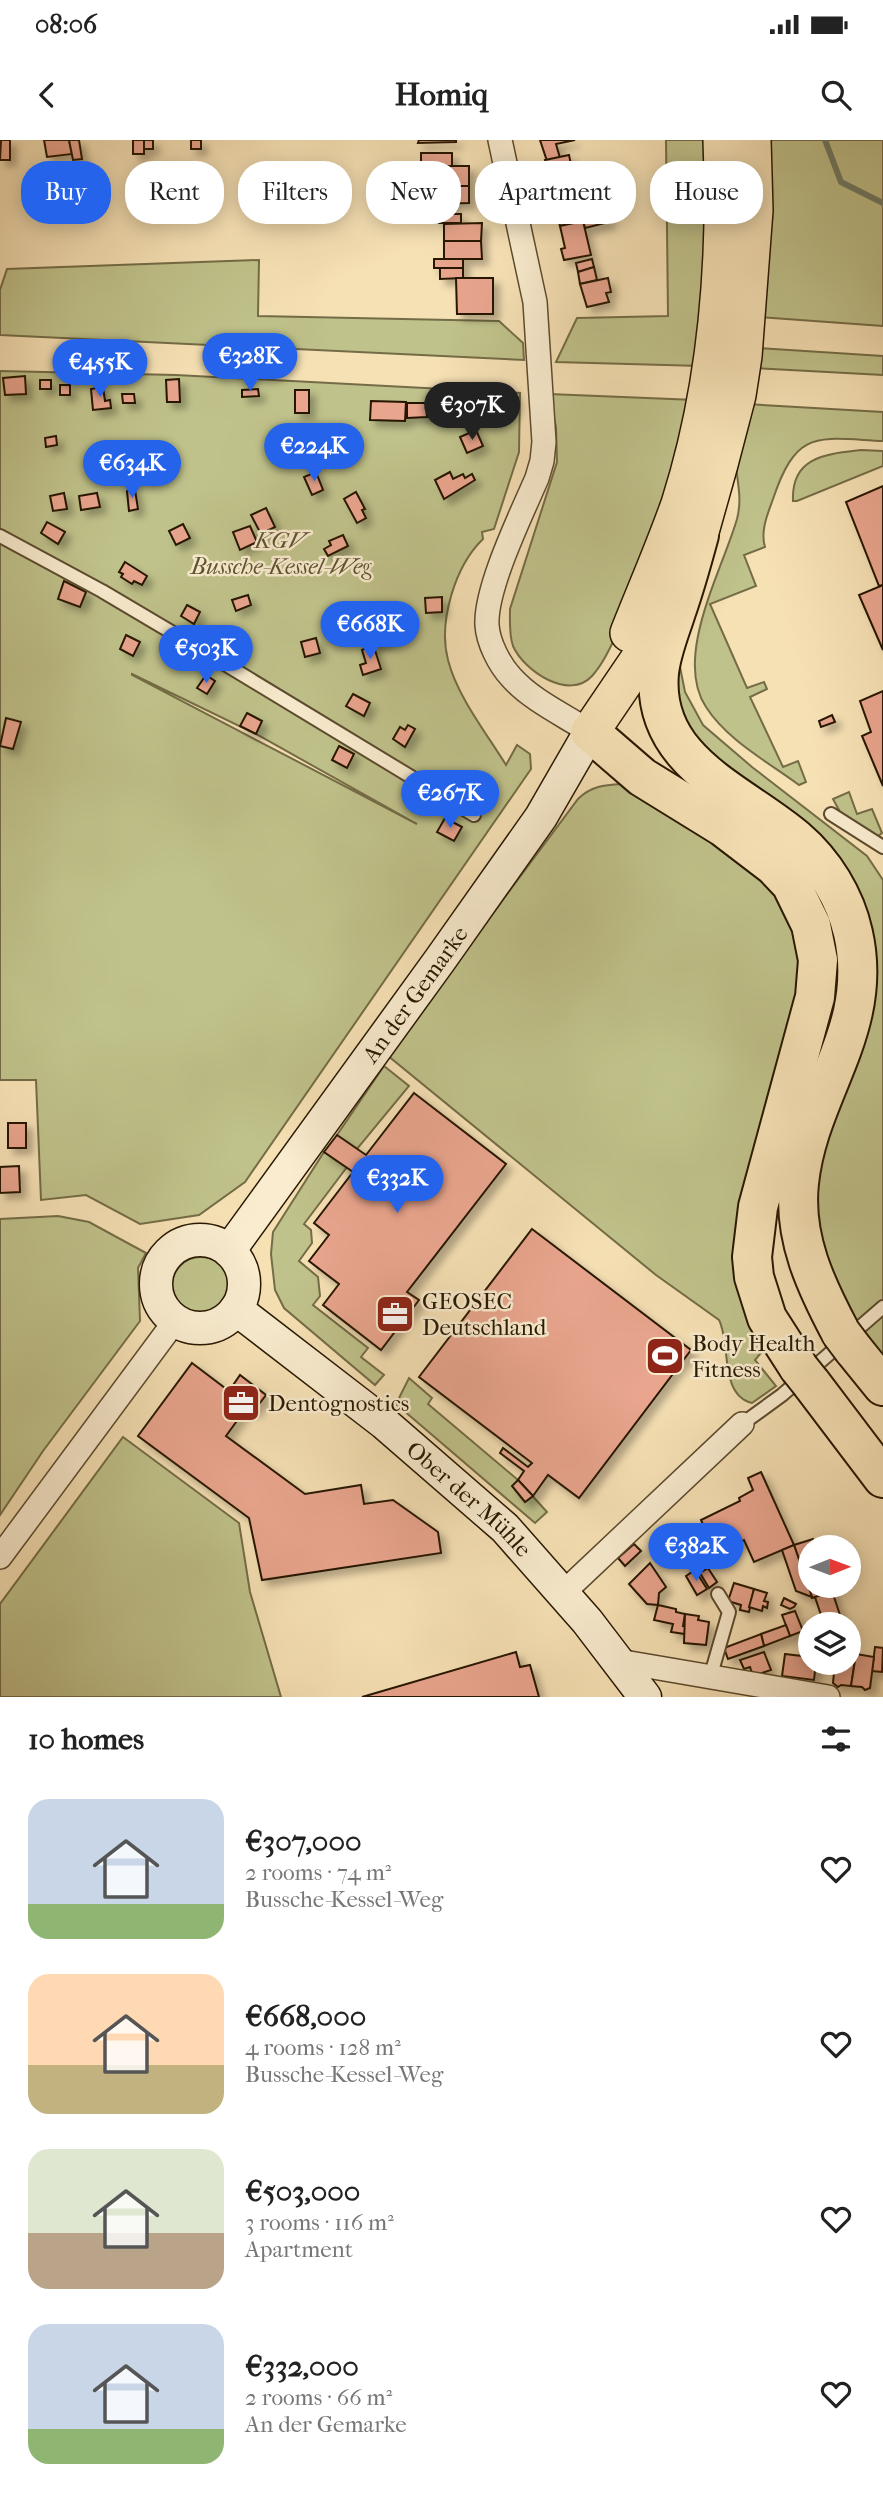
<!DOCTYPE html>
<meta charset="utf-8">
<style>
body{margin:0;font-family:"IM FELL French Canon",serif;background:#f6f6f6;color:#222;height:100vh;display:flex;flex-direction:column;font-size:26px;white-space:nowrap}
*{box-sizing:border-box;margin:0}
p{font-size:23px;color:#767676}
.icon{flex:none;width:38px;height:38px;fill:none;stroke:currentColor;stroke-width:2;stroke-linecap:round;stroke-linejoin:round}
.map{position:relative;height:1557px;overflow:hidden}
.details{display:flex;flex-direction:column;background:#fff;flex:1}
.details>*{flex:none}
.top-card{position:absolute;left:21px;top:21px;width:842px;height:63px;display:flex;gap:14px}
.needle{width:46px;rotate:89deg}
.controls{position:absolute;left:798px;top:1395px;display:grid;gap:14px}
.controls a{display:grid;place-items:center;width:63px;height:63px;border-radius:50%;background:#fff;box-shadow:0 4px 18px #0003;font-size:35px}
.price{position:absolute;translate:-50% -60px;padding:0 16px;border-radius:24px;background:#2563eb;color:#fff;font-size:23px;line-height:46px;filter:drop-shadow(0 2px 4px #0008)}
.price::after{content:'';position:absolute;left:50%;top:42px;width:21px;height:16px;margin-left:-10px;background:inherit;clip-path:polygon(0 0,100% 0,50% 100%)}
.price.on{background:#222;color:#fff}
ul{padding:0;list-style:none}
li{display:flex;align-items:center;gap:21px;height:175px;padding:0 28px}
li span{display:grid;place-items:center;flex:none;width:196px;height:140px;border-radius:21px;color:#555}
li>.icon{margin-inline-start:auto}
span .icon{width:84px;height:84px;fill:#fffc;stroke-width:1}
li b{font-size:30px}
h2{display:flex;justify-content:space-between;align-items:center;height:84px;padding:0 28px;font-size:30px}
.pill{padding:0 24px;border-radius:28px;background:#fff;box-shadow:0 4px 18px #0003;font-size:24px;line-height:63px}
.pill.on{background:#2563eb;color:#fff}
.status{display:flex;justify-content:space-between;align-items:center;height:49px;padding:0 35px;background:#fff;direction:ltr}
.status svg{height:19px;fill:currentColor}
header{display:flex;justify-content:space-between;align-items:center;height:91px;padding:0 28px;background:#fff;font-size:32px;font-weight:800}
.map>svg:first-child{display:block}
.green{fill:#c0c28b;stroke:#746c46;stroke-width:2;fill-rule:evenodd}
.lines{fill:none;stroke-linecap:round;stroke-linejoin:round}
.stream{stroke:#6e7b66;stroke-width:6}
.building{fill:#e9a58e;stroke:#281701;stroke-width:2;filter:url(#shadow)}
.lane-casing{stroke:#5c4a2e;stroke-width:16}
.street-casing{stroke:#5c4a2e;stroke-width:26}
.secondary-casing{stroke:#281701;stroke-width:35}
.primary-casing{stroke:#281701;stroke-width:40}
.highway-casing{stroke:#281701;stroke-width:42}
.lane{stroke:#f9eccf;stroke-width:12}
.street{stroke:#f9eccf;stroke-width:23}
.secondary{stroke:#f9eccf;stroke-width:32}
.primary{stroke:#f6e1b5;stroke-width:37}
.highway{stroke:#f6e1b5;stroke-width:38}
.highway-bridge-casing{stroke:#281701;stroke-width:42;stroke-linecap:butt}
.highway-bridge{stroke:#f6e1b5;stroke-width:38}
.labels{text-anchor:middle;stroke-width:5;stroke-linejoin:round;paint-order:stroke}
.park-label{font-size:23px;font-style:italic;fill:#5d5331;stroke:#f9eccf}
.street-label{font-size:23px;fill:#281701;stroke:#f9eccf}
.poi-label{font-size:23px;fill:#281701;stroke:#f9eccf;text-anchor:start}
</style>
<div class="status"><b>08:06</b><svg viewBox="0 0 49 12"><path d="M0 12V9h3v3zM5 12V6h3v6zM10 12V3h3v9zM15 12V0h3v12zM26 1h20v11H26zM47 4h2v5h-2z"/></svg></div>
<header><svg class="icon" aria-label="back" viewBox="0 0 24 24"><path d="M15 5l-7 7 7 7"/></svg>Homiq<svg class="icon" aria-label="search" viewBox="0 0 24 24"><circle cx="10" cy="10" r="6"/><path d="M15 15l6 6"/></svg></header>
<div class="map">
<svg width="883" height="1557" viewBox="0 0 883 1557">
<defs>
<filter id="shadow"><feDropShadow dx="6" dy="6" stdDeviation="3.5" flood-color="#0004"/></filter>
</defs>
<rect width="100%" height="100%" fill="#f6e1b5"/>
<filter id="stains"><feTurbulence type="fractalNoise" baseFrequency=".00286" numOctaves="4"/><feColorMatrix values="0 0 0 0 .2 0 0 0 0 .09 0 0 0 0 .02 0 0 0 .5 -.17"/></filter>
<radialGradient id="worn" r=".72"><stop offset=".6" stop-color="#630" stop-opacity="0"/><stop offset="1" stop-color="#630" stop-opacity=".3"/></radialGradient>
<g class="green">
<path d="M666,0H712L701,226L556,222L577,178L668,176Z"/>
<path d="M765,0H883V186L760,177Z"/>
<path d="M259,120L258,176L499,181L523,203L524,220L0,195V150L7,129Z"/>
<path d="M757,208L883,216V235L754,228Z"/>
<path d="M0,231L176,235L520,253L519,312L494,389L482,392L483,399C455,426 438,482 448,520C457,556 487,594 506,625L517,605L530,614L531,629L245,1042L199,1075L140,1084L86,1055L41,1060L36,940H0ZM132,534L256,594L417,684L132,535Z"/>
<path d="M549,254L695,260C678,313 660,366 643,418C632,452 615,511 592,536C569,561 524,531 513,506C509,495 510,481 510,469L557,322L556,287Z"/>
<path d="M746,264L883,272V301C817,298 797,288 773,359C768,373 760,391 765,407L744,415L756,446L710,464L747,548L764,542L767,549L750,557L783,627L798,621L806,642L799,645C768,622 727,600 706,567C673,517 722,431 737,379C743,356 736,338 735,316C735,299 743,280 746,264Z"/>
<path d="M861,310L883,311V326L797,361H793C791,316 827,314 861,310Z"/>
<path d="M679,522L685,552L703,585L752,627L867,716L883,740V1226L852,1185L810,1071L870,808L745,648L674,575Z"/>
<path d="M622,644L775,741L808,812L742,1090L769,1203L755,1220L776,1246L752,1263C719,1255 731,1203 719,1180L656,1135L387,915L578,659C591,646 604,645 622,644Z"/>
<path d="M849,652L857,674L872,669L882,693L877,697L840,672L833,659Z"/>
<path d="M384,926L409,946L357,1009L337,995Z"/>
<path d="M324,1012L347,1027L304,1084L311,1090L312,1103L299,1121L318,1137L320,1156L313,1165L368,1208L361,1217L384,1235L375,1245L284,1168L275,1150L271,1114L273,1092Z"/>
<path d="M58,1076L89,1082L146,1113L138,1128L140,1181L43,1311L0,1375V1079Z"/>
<circle cx="201" cy="1146" r="29"/>
<path d="M409,1238L432,1258L428,1264L518,1340L547,1372L535,1383L396,1264Z"/>
<path d="M123,1297L239,1383L250,1452L281,1557H0V1464Z"/>
</g>
<g class="lines">
<path class="stream" d="M825,0L841,42L883,63"/>
</g>
<g class="building">
<path d="M1,0H10V20H0Z"/>
<path d="M44,0H69L72,14L47,17Z"/>
<path d="M69,0H79L82,19L73,20Z"/>
<rect x="133" y="0" width="11" height="14"/>
<rect x="144" y="0" width="9" height="9"/>
<rect x="191" y="0" width="10" height="9"/>
<path d="M419,0H456V2L418,3Z"/>
<path d="M540,0H575L556,4L560,18L547,21Z"/>
<rect x="421" y="13" width="31" height="13"/>
<path d="M569,15L573,34L550,40L545,20Z"/>
<rect x="431" y="26" width="38" height="20"/>
<path d="M431,46H469V63L431,64Z"/>
<path d="M576,48L583,81L560,86L553,53Z"/>
<path d="M451,63V74H432L431,64Z"/>
<rect x="439" y="74" width="22" height="9"/>
<path d="M608,75L609,82L585,88L583,81Z"/>
<path d="M583,81L591,115L564,120L561,109L565,108L560,86Z"/>
<path d="M482,83L481,101H444V84Z"/>
<path d="M444,101H481L482,119H444Z"/>
<rect x="434" y="119" width="29" height="9"/>
<path d="M592,119L594,127L578,132L576,123Z"/>
<path d="M594,127L597,140L580,144L578,132Z"/>
<path d="M440,128H463V138L440,139Z"/>
<path d="M456,138H493V174H457Z"/>
<path d="M608,138L611,152L606,153L609,162L587,167L580,144Z"/>
<path d="M25,236L26,254L5,255L3,238Z"/>
<path d="M179,239L180,262H167L166,240Z"/>
<rect x="40" y="240" width="11" height="9"/>
<rect x="60" y="245" width="10" height="10"/>
<path d="M103,247L105,261L110,260L111,268L93,270L91,249Z"/>
<path d="M258,249L259,256L242,257V250Z"/>
<rect x="295" y="250" width="14" height="23"/>
<path d="M122,254H134L135,263H123Z"/>
<path d="M371,261L406,262L405,281L370,280Z"/>
<path d="M407,263H426L427,277L407,278Z"/>
<path d="M439,264V271L428,272L427,265Z"/>
<path d="M476,290L483,306L467,313L460,297Z"/>
<path d="M56,296L57,305L46,307L45,298Z"/>
<path d="M160,319L161,335L142,337L141,320Z"/>
<path d="M316,332L323,350L312,355L304,337Z"/>
<path d="M450,332L453,339L463,334L465,338L472,334L475,340L444,359L435,340Z"/>
<path d="M883,346V445L879,446L846,362Z"/>
<path d="M135,350L138,369L129,371L127,351Z"/>
<path d="M356,352L365,369L362,370L366,378L357,383L344,359Z"/>
<path d="M64,353L67,369L53,371L50,356Z"/>
<path d="M97,353L100,367L81,370L79,356Z"/>
<path d="M266,368L275,387L261,394L251,375Z"/>
<path d="M47,382L65,392L58,404L41,393Z"/>
<path d="M183,384L190,398L176,405L169,391Z"/>
<path d="M250,386L257,402L240,410L233,392Z"/>
<path d="M343,395L348,406L328,416L324,409L331,405L329,401Z"/>
<path d="M125,422L147,436L142,445L134,441L132,444L121,437L123,434L119,432Z"/>
<path d="M64,441L86,452L80,467L58,459Z"/>
<path d="M883,445V510L859,455Z"/>
<path d="M248,455L251,465L236,471L232,460Z"/>
<path d="M442,457V472L426,473L425,458Z"/>
<path d="M187,465L200,472L194,484L181,476Z"/>
<path d="M384,489L388,501L374,506L370,493Z"/>
<path d="M126,495L140,502L133,516L120,509Z"/>
<path d="M231,497L241,503L234,514L225,508Z"/>
<path d="M316,498L320,513L305,517L301,502Z"/>
<path d="M373,504L381,529L363,535L360,525L366,523L362,510Z"/>
<path d="M206,535L215,541L207,554L197,548Z"/>
<path d="M883,551V646L862,596L871,592L860,561Z"/>
<path d="M353,554L370,563L364,576L346,566Z"/>
<path d="M247,573L262,581L256,594L240,586Z"/>
<path d="M832,575L835,582L821,587L819,581Z"/>
<path d="M6,578L21,582L13,609L0,606Z"/>
<path d="M408,585L415,589L405,607L393,599L400,587L405,590Z"/>
<path d="M339,606L354,614L347,628L332,620Z"/>
<path d="M445,678L462,687L454,701L437,692Z"/>
<path d="M414,953L506,1024L407,1152L419,1160L381,1210L323,1165L339,1144L309,1121L329,1095L314,1083L353,1032L324,1012L337,995L366,1015Z"/>
<rect x="8" y="983" width="18" height="25"/>
<path d="M19,1026L20,1052L0,1053V1027Z"/>
<path d="M532,1089L691,1210L579,1358L548,1335L533,1356L518,1340L524,1331L500,1313L503,1308L528,1327L532,1323L419,1237Z"/>
<path d="M192,1223L229,1251L240,1235L266,1255L253,1272L247,1267L226,1296L305,1354L361,1345L364,1364L393,1360L438,1392L441,1413L262,1440L249,1378L138,1296Z"/>
<path d="M761,1332L794,1405L754,1422L744,1400L723,1409L720,1402L712,1405L701,1380L740,1361L739,1358L753,1350L748,1338Z"/>
<path d="M518,1340L533,1356L525,1362L512,1346Z"/>
<path d="M813,1399L815,1407H810V1446H829L831,1452L812,1458L794,1405Z"/>
<path d="M634,1404L641,1411L625,1426L618,1418Z"/>
<path d="M794,1405L812,1457L796,1451L782,1410Z"/>
<path d="M650,1423L666,1447L659,1453L658,1465L647,1464L629,1444Z"/>
<path d="M708,1428L717,1442L709,1448L700,1433Z"/>
<path d="M695,1430L707,1449L697,1455L686,1436Z"/>
<path d="M734,1443L754,1449L749,1472L740,1470L741,1465L728,1461Z"/>
<path d="M754,1449L767,1453L764,1461L768,1462L767,1468L763,1466L762,1471L749,1467Z"/>
<path d="M832,1451L843,1484H824L815,1457Z"/>
<path d="M784,1458L796,1464L794,1467L790,1469L781,1465Z"/>
<path d="M658,1465L676,1469V1472L685,1474L683,1486H686L685,1494L671,1492L673,1484L654,1480Z"/>
<path d="M795,1471L803,1491L790,1496L782,1475Z"/>
<path d="M685,1474L699,1476L698,1480L709,1482L706,1505L684,1503Z"/>
<path d="M786,1485L790,1496L764,1506L761,1494Z"/>
<path d="M761,1494L764,1506L728,1519L724,1508Z"/>
<path d="M875,1507L883,1508L882,1532L872,1531Z"/>
<path d="M516,1512L520,1527L530,1525L539,1557H362Z"/>
<path d="M764,1512L771,1530L753,1536L750,1527L744,1529L740,1520Z"/>
<path d="M785,1514L810,1517V1522H816L814,1540L782,1536Z"/>
<path d="M849,1514H856L851,1546L841,1545L838,1547L833,1543L835,1522H849Z"/>
<path d="M856,1514L874,1517L870,1548L865,1550L862,1547L851,1546Z"/>
</g>
<g class="lines">
<g class="lane-casing">
<g id="lane">
<path d="M0,396L102,451L210,515L474,675"/>
<path d="M831,674L883,707"/>
<path d="M742,1284L782,1255L883,1167"/>
<path d="M710,1538L729,1472L718,1454"/>
</g>
</g>
<g class="street-casing">
<g id="street">
<path d="M500,0L535,162L544,302L542,321L537,338C522,373 485,448 487,485C488,502 499,524 511,537C531,560 564,575 590,592"/>
<path d="M0,1417L175,1181"/>
<path d="M563,1453L742,1284"/>
<path d="M618,1521L828,1557"/>
</g>
</g>
<g class="secondary-casing">
<g id="secondary">
<circle cx="200" cy="1144" r="44"/>
<path id="s1" d="M229,1111L440,820L541,677L590,592"/>
<path id="s2" d="M236,1169L384,1283L505,1388L587,1481L645,1557"/>
</g>
</g>
<g class="primary-casing">
<g id="primary">
<path d="M629,493C646,450 665,407 680,364C717,248 727,121 722,0"/>
<path d="M590,592L647,508L699,395L719,324L737,255L743,216L754,70L752,0"/>
</g>
</g>
<g class="highway-casing">
<g id="highway">
<path d="M699,395C692,421 685,446 676,472C670,491 661,512 659,533C651,622 741,652 796,699C824,723 845,757 853,793C875,890 808,953 799,1043C793,1098 816,1146 841,1193"/>
<path d="M590,592L642,637L723,687L774,726L791,744L811,785L818,820L815,857L758,1067L752,1117L754,1137L767,1178L799,1228"/>
<path d="M853,1209L883,1246"/>
<path d="M811,1243L883,1338"/>
</g>
</g>
<use href="#lane" class="lane"/>
<use href="#street" class="street"/>
<use href="#secondary" class="secondary"/>
<use href="#primary" class="primary"/>
<use href="#highway" class="highway"/>
<g class="highway-bridge-casing">
<g id="highway-bridge">
<path d="M841,1193L853,1209"/>
<path d="M799,1228L811,1243"/>
</g>
</g>
<use href="#highway-bridge" class="highway-bridge"/>
</g>
<defs>
<g id="office-square" transform="scale(2.0125)"><rect x="-9" y="-9" width="18" height="18" rx="4" fill="#8f2418" stroke="#f9eccf"/><path d="M-6-3h4V-5.5h4V-3h4V5H-6ZM-1-4.5V-3h2v-1.5ZM-6 0V1H6V0Z" fill="#fff"/></g>
<g id="stadium-square" transform="scale(2.0125)"><rect x="-9" y="-9" width="18" height="18" rx="4" fill="#8f2418" stroke="#f9eccf"/><path d="M0-5a6.5 5 0 1 0 0 10a6.5 5 0 1 0 0-10ZM-3.5-1.8h7v3.6h-7Z" fill="#fff"/></g>
</defs>
<g fill-rule="evenodd">
<use href="#office-square" x="395" y="1174"/>
<use href="#stadium-square" x="665" y="1216"/>
<use href="#office-square" x="241" y="1263"/>
</g>
<g class="labels">
<g class="park-label">
<text x="281" y="408">KGV<tspan x="281" dy="26">Bussche-Kessel-Weg</tspan></text>
</g>
<g class="street-label">
<text dy="8" stroke="none"><textPath href="#s1" startOffset="317">An der Gemarke</textPath></text>
<text dy="8" stroke="none"><textPath href="#s2" startOffset="301">Ober der Mühle</textPath></text>
</g>
<g class="poi-label">
<text x="422" y="1169">GEOSEC<tspan x="422" dy="26">Deutschland</tspan></text>
<text x="692" y="1211">Body Health<tspan x="692" dy="26">Fitness</tspan></text>
<text x="268" y="1271">Dentognostics</text>
</g>
</g>
<rect width="100%" height="100%" filter="url(#stains)"/>
<rect width="100%" height="100%" fill="url(#worn)"/>
</svg>
<div class="controls">
<a><svg class="needle" viewBox="-14 -14 28 28"><path d="M0-13l5 13h-10z" fill="#e53935"/><path d="M0 13l5-13h-10z" fill="#767676"/></svg></a>
<a><svg class="icon" aria-label="layers" viewBox="0 0 24 24"><path d="M12 4l9 5-9 5-9-5zM3 14l9 5 9-5"/></svg></a>
</div>
<b class="price" style="left:250px;top:253px">€328K</b>
<b class="price" style="left:100px;top:259px">€455K</b>
<b class="price on" style="left:472px;top:302px">€307K</b>
<b class="price" style="left:314px;top:343px">€224K</b>
<b class="price" style="left:132px;top:360px">€634K</b>
<b class="price" style="left:370px;top:521px">€668K</b>
<b class="price" style="left:206px;top:545px">€503K</b>
<b class="price" style="left:450px;top:690px">€267K</b>
<b class="price" style="left:397px;top:1075px">€332K</b>
<b class="price" style="left:696px;top:1443px">€382K</b>
<div class="top-card">
<a class="pill on">Buy</a>
<a class="pill">Rent</a>
<a class="pill">Filters</a>
<a class="pill">New</a>
<a class="pill">Apartment</a>
<a class="pill">House</a>
</div>
</div>
<section class="details">
<h2>10 homes<svg class="icon" aria-label="filters" viewBox="0 0 24 24"><path d="M4 7h16M4 17h16"/><circle cx="9" cy="7" r="2"/><circle cx="15" cy="17" r="2"/></svg></h2>
<ul>
<li><span style="background:linear-gradient(#c9d6e8 75%,#8fb573 0)"><svg class="icon" aria-label="home" viewBox="0 0 24 24"><path d="M3 11l9-7 9 7M6 9v11h12V9"/></svg></span><div><b>€307,000</b><p>2 rooms · 74 m²</p><p>Bussche-Kessel-Weg</p></div><svg class="icon" aria-label="heart" viewBox="0 0 24 24"><path d="M12 20l-8-8c-3-5 5-10 8-4 3-6 11-1 8 4z"/></svg></li>
<li><span style="background:linear-gradient(#ffd9b3 65%,#c2b280 0)"><svg class="icon" aria-label="home" viewBox="0 0 24 24"><path d="M3 11l9-7 9 7M6 9v11h12V9"/></svg></span><div><b>€668,000</b><p>4 rooms · 128 m²</p><p>Bussche-Kessel-Weg</p></div><svg class="icon" aria-label="heart" viewBox="0 0 24 24"><path d="M12 20l-8-8c-3-5 5-10 8-4 3-6 11-1 8 4z"/></svg></li>
<li><span style="background:linear-gradient(#dfe7d0 60%,#b9a48a 0)"><svg class="icon" aria-label="home" viewBox="0 0 24 24"><path d="M3 11l9-7 9 7M6 9v11h12V9"/></svg></span><div><b>€503,000</b><p>3 rooms · 116 m²</p><p>Apartment</p></div><svg class="icon" aria-label="heart" viewBox="0 0 24 24"><path d="M12 20l-8-8c-3-5 5-10 8-4 3-6 11-1 8 4z"/></svg></li>
<li><span style="background:linear-gradient(#c9d6e8 75%,#8fb573 0)"><svg class="icon" aria-label="home" viewBox="0 0 24 24"><path d="M3 11l9-7 9 7M6 9v11h12V9"/></svg></span><div><b>€332,000</b><p>2 rooms · 66 m²</p><p>An der Gemarke</p></div><svg class="icon" aria-label="heart" viewBox="0 0 24 24"><path d="M12 20l-8-8c-3-5 5-10 8-4 3-6 11-1 8 4z"/></svg></li>
</ul>
</section>
